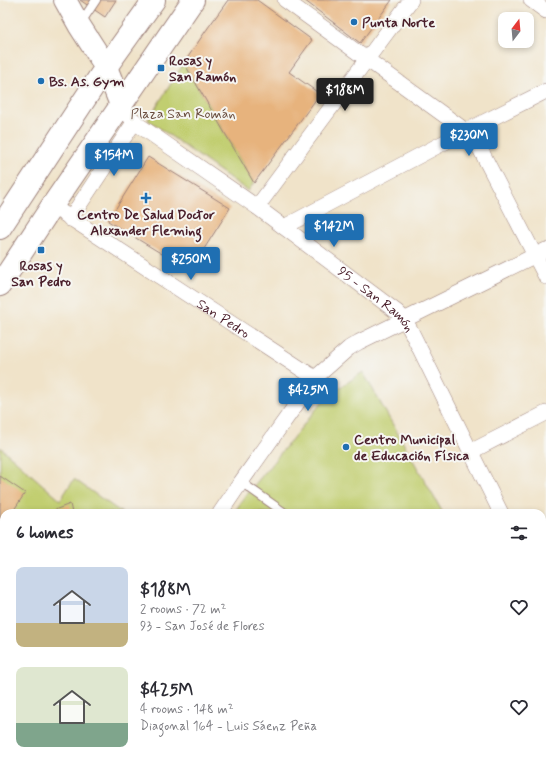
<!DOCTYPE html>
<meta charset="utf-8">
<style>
body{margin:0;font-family:Mynerve,sans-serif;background:#f7f7f7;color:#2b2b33;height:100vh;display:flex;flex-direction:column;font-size:15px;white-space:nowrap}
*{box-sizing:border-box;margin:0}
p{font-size:13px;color:#7c7c81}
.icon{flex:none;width:22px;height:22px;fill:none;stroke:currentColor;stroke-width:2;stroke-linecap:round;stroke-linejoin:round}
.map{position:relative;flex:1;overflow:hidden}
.details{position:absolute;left:0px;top:509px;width:546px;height:256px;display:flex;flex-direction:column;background:#fff;border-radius:12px 12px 0 0;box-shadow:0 2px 6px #0003}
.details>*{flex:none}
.needle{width:26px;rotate:16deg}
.fabs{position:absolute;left:498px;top:12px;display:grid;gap:8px}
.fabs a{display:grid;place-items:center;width:36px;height:36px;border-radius:8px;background:#fff;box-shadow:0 2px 6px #0003;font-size:20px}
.price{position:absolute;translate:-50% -34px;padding:0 9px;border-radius:4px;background:#1f6fb2;color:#fff;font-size:13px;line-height:26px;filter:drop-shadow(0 1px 2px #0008)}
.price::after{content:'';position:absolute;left:50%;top:24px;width:12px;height:9px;margin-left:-6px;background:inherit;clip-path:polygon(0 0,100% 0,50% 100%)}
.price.current{background:#222;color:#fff}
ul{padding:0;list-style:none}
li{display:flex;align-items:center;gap:12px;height:100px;padding:0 16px}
li span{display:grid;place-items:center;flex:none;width:112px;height:80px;border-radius:8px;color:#555}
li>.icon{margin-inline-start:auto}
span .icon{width:48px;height:48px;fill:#fffc;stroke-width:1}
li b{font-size:17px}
h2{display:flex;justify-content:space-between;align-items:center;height:48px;padding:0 16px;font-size:17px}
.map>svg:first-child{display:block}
.green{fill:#c1ce70;stroke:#86764e}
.building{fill:#e7b37d}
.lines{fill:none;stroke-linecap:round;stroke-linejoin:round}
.lane-casing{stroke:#9d817a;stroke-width:10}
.street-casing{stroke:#9d817a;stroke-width:16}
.secondary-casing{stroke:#9d817a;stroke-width:24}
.primary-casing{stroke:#9d817a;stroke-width:24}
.path{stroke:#9d817a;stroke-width:2.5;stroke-dasharray:3 3;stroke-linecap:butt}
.lane{stroke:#fff;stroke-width:8}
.street{stroke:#fff;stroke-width:15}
.secondary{stroke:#fff;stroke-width:22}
.primary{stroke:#fff;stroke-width:22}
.poi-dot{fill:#1f6fb2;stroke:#f6f6f2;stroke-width:1.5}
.labels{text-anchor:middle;stroke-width:4;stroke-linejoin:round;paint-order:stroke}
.poi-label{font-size:14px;font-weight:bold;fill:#4a1f2b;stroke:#f6f6f2;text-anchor:start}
.park-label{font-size:14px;fill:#684b3c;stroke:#f6f6f2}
.street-label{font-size:14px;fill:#4a1f2b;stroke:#f6f6f2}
</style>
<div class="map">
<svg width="546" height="765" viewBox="0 0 546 765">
<rect width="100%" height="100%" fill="#f6f6f2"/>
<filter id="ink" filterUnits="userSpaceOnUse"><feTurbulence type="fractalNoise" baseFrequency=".025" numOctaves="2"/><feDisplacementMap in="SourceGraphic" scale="8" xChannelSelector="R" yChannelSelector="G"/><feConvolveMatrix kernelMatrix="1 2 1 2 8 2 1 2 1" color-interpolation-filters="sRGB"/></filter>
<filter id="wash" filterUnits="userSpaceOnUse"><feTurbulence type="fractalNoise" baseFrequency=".012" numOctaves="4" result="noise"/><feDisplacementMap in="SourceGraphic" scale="16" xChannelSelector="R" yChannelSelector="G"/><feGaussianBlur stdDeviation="0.9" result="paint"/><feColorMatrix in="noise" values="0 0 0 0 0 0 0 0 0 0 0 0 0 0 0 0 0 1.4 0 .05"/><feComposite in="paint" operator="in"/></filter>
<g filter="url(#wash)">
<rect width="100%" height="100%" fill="#f0e3c9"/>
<g class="green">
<path d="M184,63L254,183L248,191L148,120Z"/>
<path d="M363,372L443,513H234L244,498L327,396Z"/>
<path d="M0,447L60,500L74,479L122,513H4V761H37L34,765H0Z"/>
<path d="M542,687L546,694V756L542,758Z"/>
<path d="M168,761H537L529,765H165Z"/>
</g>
<g id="blocks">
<g class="building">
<path d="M80,0H116L105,17Z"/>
<path d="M228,0H257L312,40L289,72L320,94L254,183L184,63L205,32Z"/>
<path d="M304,0H392L360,43Z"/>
<path d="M148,157L230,208L190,271L108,221Z"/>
<path d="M0,476L25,493L12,513H4V525L0,531Z"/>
<path d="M70,504L72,513H51L57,509Z"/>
<path d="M4,602V639L0,645V608Z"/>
</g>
</g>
</g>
<g filter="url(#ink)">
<use href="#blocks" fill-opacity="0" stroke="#9d817a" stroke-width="1"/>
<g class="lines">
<g class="lane-casing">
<g id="lane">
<path d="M80,24L96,0"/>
<path d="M241,482L285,513"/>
</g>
</g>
<g class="street-casing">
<g id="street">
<path d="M285,0L466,131L475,139L546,277"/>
<path d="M531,0L546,11"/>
<path id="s1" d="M121,105L131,118L140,126L257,207L397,312L405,320L411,331L501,513"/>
<path id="s2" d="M52,206L315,378"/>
<path d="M257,207L411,0"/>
<path d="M70,219L135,121"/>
<path d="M284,227L466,131L546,91"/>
<path d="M470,452L546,413"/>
<path d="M220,513L241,482L315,378L349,348L359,342L546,250"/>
<path d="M542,597L546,605"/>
<path d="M51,765L54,761"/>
</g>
</g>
<g class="secondary-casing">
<path id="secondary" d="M65,0L79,25L106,67L121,105"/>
</g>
<g class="primary-casing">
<g id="primary">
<path d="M0,228L106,67L154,0"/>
<path d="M0,285L52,206L193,0"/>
</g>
</g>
<g class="path">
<path d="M0,579L4,581"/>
<path d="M0,595L4,598"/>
</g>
<use href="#lane" class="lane"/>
<use href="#street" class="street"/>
<use href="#secondary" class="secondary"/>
<use href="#primary" class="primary"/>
</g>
</g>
<g class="poi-dot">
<circle cx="354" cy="22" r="4"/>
<rect x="157" y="64" width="8" height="8" rx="2"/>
<circle cx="41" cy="81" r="4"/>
<path d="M144 192h4v4h4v4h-4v4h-4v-4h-4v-4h4z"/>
<rect x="37" y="246" width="8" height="8" rx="2"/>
<circle cx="346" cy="447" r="4"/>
</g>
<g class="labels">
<g class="poi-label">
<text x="362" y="27">Punta Norte</text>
<text x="169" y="65">Rosas y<tspan x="169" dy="16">San Ramón</tspan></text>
<text x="49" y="86">Bs. As. Gym</text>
<text x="146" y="219" text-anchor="middle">Centro De Salud Doctor<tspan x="146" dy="16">Alexander Fleming</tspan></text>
<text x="41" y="270" text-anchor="middle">Rosas y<tspan x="41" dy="16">San Pedro</tspan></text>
<text x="354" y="444">Centro Municipal<tspan x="354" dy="16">de Educación Física</tspan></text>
</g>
<g class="park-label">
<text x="183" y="118">Plaza San Román</text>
</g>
<g class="street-label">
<text dy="5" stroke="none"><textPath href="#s1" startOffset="322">95 - San Ramón</textPath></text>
<text dy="5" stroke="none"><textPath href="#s2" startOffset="205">San Pedro</textPath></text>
</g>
</g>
</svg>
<div class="fabs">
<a><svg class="needle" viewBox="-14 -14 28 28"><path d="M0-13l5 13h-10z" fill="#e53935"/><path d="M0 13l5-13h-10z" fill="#7c7c81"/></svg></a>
</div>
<b class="price current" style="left:345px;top:112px">$188M</b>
<b class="price" style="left:469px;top:157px">$230M</b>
<b class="price" style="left:114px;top:177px">$154M</b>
<b class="price" style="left:334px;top:248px">$142M</b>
<b class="price" style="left:191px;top:281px">$250M</b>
<b class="price" style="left:308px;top:412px">$425M</b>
<section class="details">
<h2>6 homes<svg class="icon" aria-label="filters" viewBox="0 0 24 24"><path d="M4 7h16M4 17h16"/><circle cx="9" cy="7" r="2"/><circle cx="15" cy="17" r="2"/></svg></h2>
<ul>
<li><span style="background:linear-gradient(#c9d6e8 70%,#c2b280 0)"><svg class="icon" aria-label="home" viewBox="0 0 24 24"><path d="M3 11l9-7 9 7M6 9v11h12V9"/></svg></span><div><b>$188M</b><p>2 rooms · 72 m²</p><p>93 - San José de Flores</p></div><svg class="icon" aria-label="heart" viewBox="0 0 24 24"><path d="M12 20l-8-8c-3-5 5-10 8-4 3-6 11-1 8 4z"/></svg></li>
<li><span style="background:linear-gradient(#dfe7d0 70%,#7fa58c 0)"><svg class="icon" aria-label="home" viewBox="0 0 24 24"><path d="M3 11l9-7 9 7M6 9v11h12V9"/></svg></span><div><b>$425M</b><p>4 rooms · 148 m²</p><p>Diagonal 164 - Luis Sáenz Peña</p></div><svg class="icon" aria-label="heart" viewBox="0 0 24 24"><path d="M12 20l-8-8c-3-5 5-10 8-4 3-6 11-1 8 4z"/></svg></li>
</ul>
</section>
</div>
